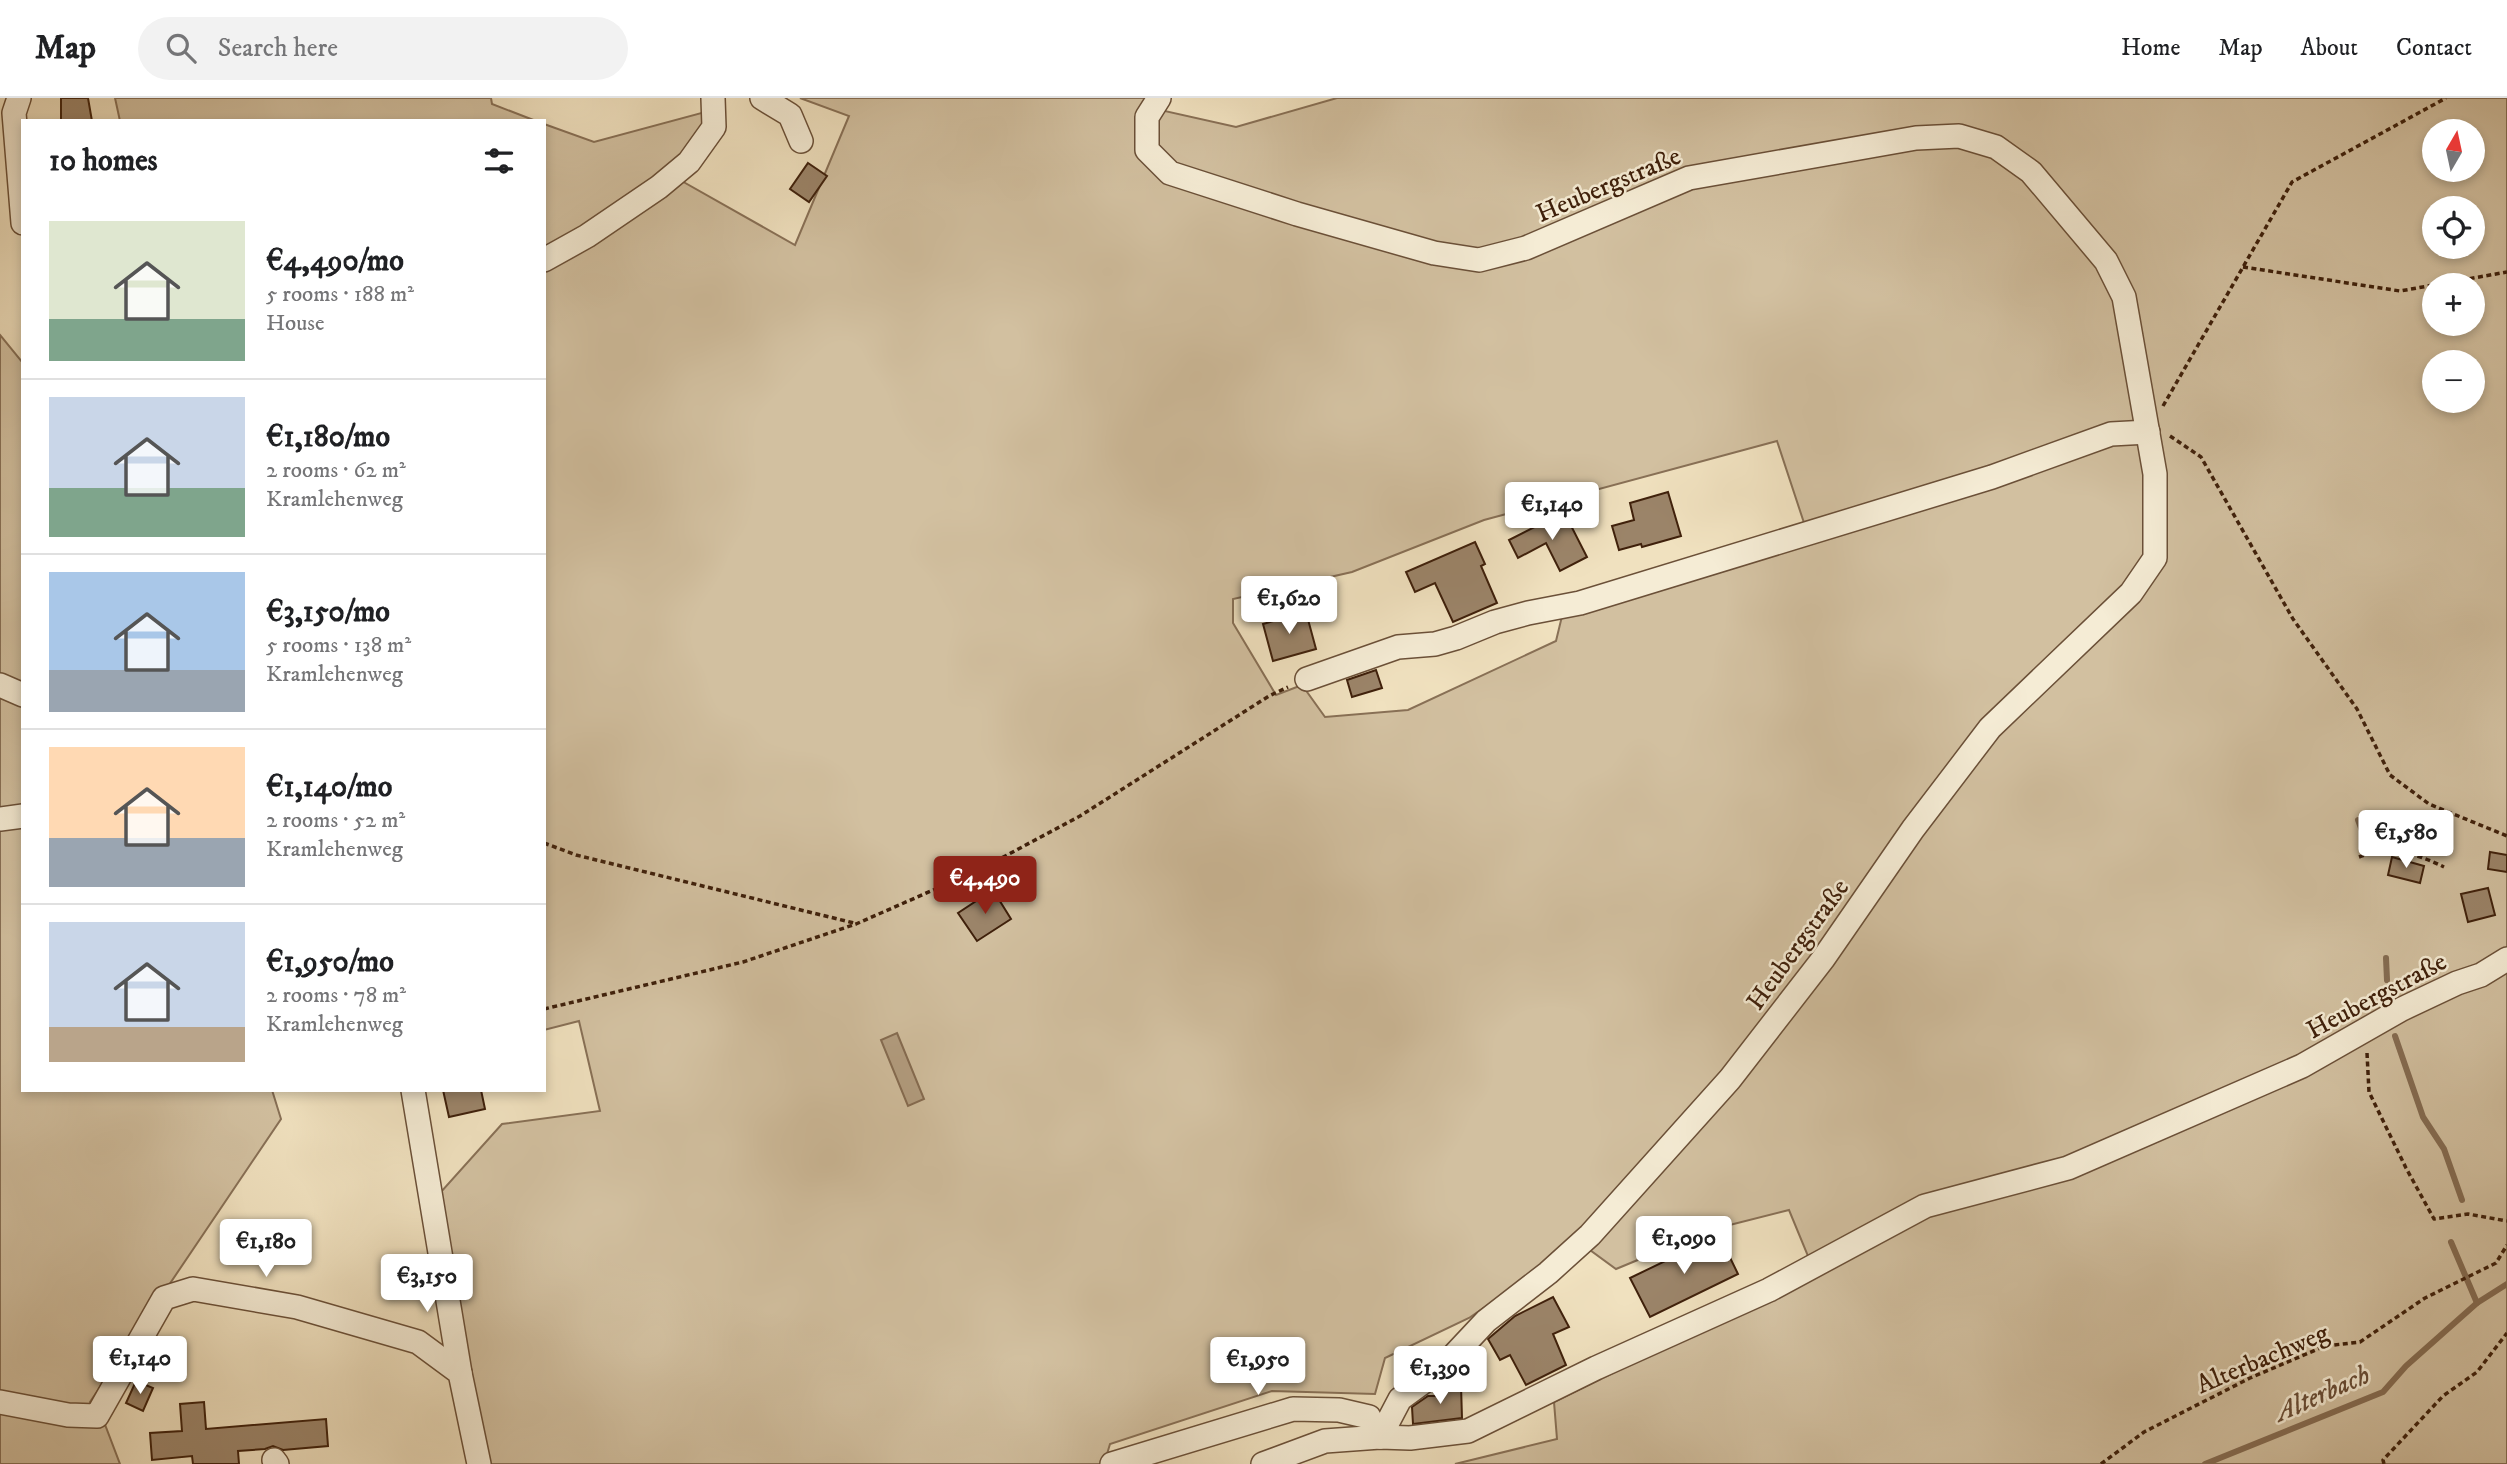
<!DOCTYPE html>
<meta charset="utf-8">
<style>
body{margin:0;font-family:"IM FELL DW Pica",serif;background:#f2f2f2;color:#202124;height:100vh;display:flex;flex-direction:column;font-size:26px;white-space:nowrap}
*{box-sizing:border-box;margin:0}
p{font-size:23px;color:#757577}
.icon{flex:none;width:38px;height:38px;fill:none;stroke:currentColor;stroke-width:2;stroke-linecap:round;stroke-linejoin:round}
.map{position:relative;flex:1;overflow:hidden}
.details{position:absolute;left:21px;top:21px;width:525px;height:973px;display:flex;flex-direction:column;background:#fff;border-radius:0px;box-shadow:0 4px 10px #0003}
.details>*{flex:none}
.needle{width:46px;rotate:9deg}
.buttons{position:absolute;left:2422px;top:21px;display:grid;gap:14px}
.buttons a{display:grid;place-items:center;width:63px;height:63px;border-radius:50%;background:#fff;box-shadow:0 4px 10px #0003;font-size:35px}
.price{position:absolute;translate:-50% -60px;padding:0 16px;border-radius:7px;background:#fff;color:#222;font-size:23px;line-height:46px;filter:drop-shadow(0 2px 4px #0008)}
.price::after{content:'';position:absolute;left:50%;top:42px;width:21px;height:16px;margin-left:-10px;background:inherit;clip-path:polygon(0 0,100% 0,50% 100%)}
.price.current{background:#8f2418;color:#fff}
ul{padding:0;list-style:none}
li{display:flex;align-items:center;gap:21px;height:175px;padding:0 28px}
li+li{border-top:2px solid #e0e0e0}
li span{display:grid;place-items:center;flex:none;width:196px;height:140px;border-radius:0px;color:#555}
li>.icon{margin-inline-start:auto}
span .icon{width:84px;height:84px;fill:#fffc;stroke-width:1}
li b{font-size:30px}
h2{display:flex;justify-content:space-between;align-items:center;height:84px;padding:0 28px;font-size:30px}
header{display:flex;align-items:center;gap:42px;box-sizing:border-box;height:98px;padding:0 35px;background:#fff;border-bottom:2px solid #e0e0e0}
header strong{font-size:33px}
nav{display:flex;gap:38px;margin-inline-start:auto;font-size:24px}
.search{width:490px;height:63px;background:#f2f2f2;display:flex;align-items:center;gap:18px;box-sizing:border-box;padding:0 24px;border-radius:38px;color:#757577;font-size:26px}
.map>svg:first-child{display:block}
.green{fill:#d2c0a0;stroke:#887056;stroke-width:2;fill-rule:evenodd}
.water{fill:#b49f82;stroke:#856c52;stroke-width:2}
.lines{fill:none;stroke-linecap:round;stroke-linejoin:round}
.stream{stroke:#856c52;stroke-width:6}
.building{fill:#9b8469;stroke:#3f200b;stroke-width:2}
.minor-casing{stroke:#6b5038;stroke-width:26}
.path{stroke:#3f200b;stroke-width:3.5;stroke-dasharray:5 3.5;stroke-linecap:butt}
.minor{stroke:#f5ecd5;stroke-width:23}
.labels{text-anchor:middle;stroke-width:5;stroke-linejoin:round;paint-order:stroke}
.street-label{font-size:26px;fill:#3f200b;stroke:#f5ecd5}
.water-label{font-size:28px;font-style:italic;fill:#684c35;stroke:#f5ecd5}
</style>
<header>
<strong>Map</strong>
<div class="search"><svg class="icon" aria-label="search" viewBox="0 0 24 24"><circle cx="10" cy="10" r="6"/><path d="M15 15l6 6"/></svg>Search here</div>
<nav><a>Home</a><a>Map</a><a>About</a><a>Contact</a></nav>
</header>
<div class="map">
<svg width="2507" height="1366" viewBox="0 0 2507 1366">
<rect width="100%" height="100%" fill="#f0e1bf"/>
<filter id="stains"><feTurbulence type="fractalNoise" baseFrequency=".00286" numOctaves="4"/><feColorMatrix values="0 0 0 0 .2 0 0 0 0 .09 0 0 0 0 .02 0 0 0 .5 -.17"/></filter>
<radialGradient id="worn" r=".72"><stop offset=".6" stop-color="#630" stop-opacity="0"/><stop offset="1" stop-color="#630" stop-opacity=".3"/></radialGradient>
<g class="green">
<path d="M115,0H491L492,6L536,23H120Z"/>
<path d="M800,0H1155L1160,12L1236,29L1337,0H2507V1366H1455L1557,1341L1554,1304L1815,1175L1789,1112L1710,1132L1616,1171L1583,1147L1518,1186L1469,1220L1385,1260L1375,1296L1272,1293L1110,1346L1104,1366H486L440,1095L502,1026L600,1013L579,923L544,932V26L594,44L705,14L719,28L680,82L795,147L849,18ZM2434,33H2473V72H2434ZM2434,110H2473V149H2434ZM2434,187H2473V226H2434ZM2434,264H2473V303H2434ZM1777,343L1809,440L1563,514L1556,543L1408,612L1325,619L1302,587L1276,597L1233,525V501L1352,474L1484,422Z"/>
<path d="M0,237L23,265V992H272L281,1021L90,1304L104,1324L120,1366H0Z"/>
</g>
<path class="water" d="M897,935L924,1001L908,1008L881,942Z"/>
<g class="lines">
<g class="stream">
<path d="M2358,722L2364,738"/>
<path d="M2386,860L2387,882"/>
<path d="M2395,938L2423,1019L2444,1051L2462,1102"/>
<path d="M2451,1144L2477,1205"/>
<path d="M2205,1366L2383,1294L2406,1268L2477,1205L2507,1186"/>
</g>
</g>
<g class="building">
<path d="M61,0H88L92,23H61Z"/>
<path d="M808,65L827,78L809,104L790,91Z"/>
<path d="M1668,394L1681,438L1642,449L1641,446L1619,452L1612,428L1634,422L1630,405Z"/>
<path d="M1564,414L1587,459L1560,473L1546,445L1518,460L1509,442Z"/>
<path d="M1475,444L1485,466L1481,468L1497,505L1453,524L1435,485L1415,494L1406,474Z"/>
<path d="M1306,514L1316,551L1273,563L1263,526Z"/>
<path d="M1376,572L1382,590L1352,599L1347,582Z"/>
<path d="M2490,754L2507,757V774L2488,771Z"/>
<path d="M2392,759L2424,768L2420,785L2388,777Z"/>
<path d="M2488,790L2495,817L2468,824L2461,796Z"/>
<path d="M993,792L1011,821L977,843L958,815Z"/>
<path d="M443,992H481L485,1011L449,1019Z"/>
<path d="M1719,1137L1738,1176L1650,1219L1630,1180Z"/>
<path d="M1553,1199L1569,1229L1553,1236L1566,1267L1526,1287L1510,1257L1500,1262L1488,1241L1515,1218Z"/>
<path d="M136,1283L153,1290L143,1313L126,1305Z"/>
<path d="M1442,1287H1461L1462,1320L1413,1326L1412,1309L1428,1298H1439V1290Z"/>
<path d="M204,1304L206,1331L326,1321L328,1348L283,1352L273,1348L265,1351L238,1353L239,1366H193L192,1358L152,1362L150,1335L182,1333L180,1306Z"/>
</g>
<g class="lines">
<g class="minor-casing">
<g id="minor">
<path d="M19,0L14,15L23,125"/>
<path d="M762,0L790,17L801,43"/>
<path d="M1159,0L1147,19V52L1170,75L1297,116L1434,155L1479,162L1526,150L1689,80L1916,40L1959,38L1996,49L2031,74L2106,163L2124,199L2155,376V460L2131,495L1990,630L1913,731L1823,861L1730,981L1590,1137L1548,1175L1486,1223L1441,1271L1400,1301L1380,1339"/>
<path d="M544,162L587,138L659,89L689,64L714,29L713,0"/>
<path d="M1307,581L1398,549L1435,546L1456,540L1495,524L1528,515L1580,505L1992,379L2111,336L2148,334"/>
<path d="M0,587L23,597"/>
<path d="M0,721L23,718"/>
<path d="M413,992L460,1275"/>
<path d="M0,1304L68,1317L97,1318L164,1200L193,1191L297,1209L418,1244L460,1275L479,1366"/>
<path d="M274,1362L277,1366"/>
<path d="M1112,1366L1293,1311L1339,1312L1369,1319L1380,1339"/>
<path d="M1263,1366L1325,1343L1380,1339L1410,1340L1468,1333L1596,1270L1769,1192L1925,1108L2068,1070L2302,968L2402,911L2457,885L2481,877L2507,861"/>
</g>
</g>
<g class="path">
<path d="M2243,169L2400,193L2507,174"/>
<path d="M2163,308L2292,84L2446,0"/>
<path d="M2170,338L2201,359L2293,521L2357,611L2390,677L2429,706L2507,738"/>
<path d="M544,745L576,757L854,825"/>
<path d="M2359,759C2389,748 2416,755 2444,769"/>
<path d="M544,911L743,864L856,826L981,771L1080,718L1269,598L1288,589"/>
<path d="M2367,955L2369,994L2406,1070L2434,1121L2468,1116L2507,1123"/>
<path d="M2101,1366L2144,1334L2250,1280L2325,1248L2360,1244L2425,1200L2496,1165L2507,1147"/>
<path d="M2384,1366L2383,1362L2443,1298L2477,1274L2507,1235"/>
</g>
<use href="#minor" class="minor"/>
</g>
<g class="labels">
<g class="street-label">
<text transform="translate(1608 86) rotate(-23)" y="9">Heubergstraße</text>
<text transform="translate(1797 846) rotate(-54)" y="9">Heubergstraße</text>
<text transform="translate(2376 897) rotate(-28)" y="9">Heubergstraße</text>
<text transform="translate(2262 1260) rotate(-23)" y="9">Alterbachweg</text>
</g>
<g class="water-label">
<text transform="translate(2322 1294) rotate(-24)" y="10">Alterbach</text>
</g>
</g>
<rect width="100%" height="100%" filter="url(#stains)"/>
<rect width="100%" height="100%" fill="url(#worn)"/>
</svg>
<div class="buttons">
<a><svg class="needle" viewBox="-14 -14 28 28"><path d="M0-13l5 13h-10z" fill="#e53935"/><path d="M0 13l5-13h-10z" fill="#757577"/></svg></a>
<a><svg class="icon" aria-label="locate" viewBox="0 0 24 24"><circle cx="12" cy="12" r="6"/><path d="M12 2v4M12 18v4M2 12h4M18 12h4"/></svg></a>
<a>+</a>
<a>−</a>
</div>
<b class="price" style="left:1552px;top:444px">€1,140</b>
<b class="price" style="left:1289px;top:538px">€1,620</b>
<b class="price" style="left:2406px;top:772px">€1,580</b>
<b class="price current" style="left:985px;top:818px">€4,490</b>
<b class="price" style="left:1684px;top:1178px">€1,090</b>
<b class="price" style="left:266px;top:1181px">€1,180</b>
<b class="price" style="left:427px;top:1216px">€3,150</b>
<b class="price" style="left:140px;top:1298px">€1,140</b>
<b class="price" style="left:1258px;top:1299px">€1,950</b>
<b class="price" style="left:1440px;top:1308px">€1,390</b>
<section class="details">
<h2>10 homes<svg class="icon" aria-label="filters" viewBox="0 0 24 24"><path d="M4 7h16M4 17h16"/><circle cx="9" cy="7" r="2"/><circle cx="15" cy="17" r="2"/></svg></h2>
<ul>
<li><span style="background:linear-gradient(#dfe7d0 70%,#7fa58c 0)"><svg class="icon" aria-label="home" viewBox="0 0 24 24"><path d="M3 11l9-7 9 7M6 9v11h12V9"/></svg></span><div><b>€4,490/mo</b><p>5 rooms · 188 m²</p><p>House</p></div></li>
<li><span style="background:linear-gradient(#c9d6e8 65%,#7fa58c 0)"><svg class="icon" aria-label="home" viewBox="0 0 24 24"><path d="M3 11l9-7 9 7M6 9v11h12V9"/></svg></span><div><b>€1,180/mo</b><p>2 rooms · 62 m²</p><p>Kramlehenweg</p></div></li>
<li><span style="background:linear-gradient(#a9c7e8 70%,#9aa5b1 0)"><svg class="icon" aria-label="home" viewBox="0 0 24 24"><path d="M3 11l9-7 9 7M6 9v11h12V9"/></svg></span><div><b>€3,150/mo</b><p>5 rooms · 138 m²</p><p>Kramlehenweg</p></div></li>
<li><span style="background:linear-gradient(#ffd9b3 65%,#9aa5b1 0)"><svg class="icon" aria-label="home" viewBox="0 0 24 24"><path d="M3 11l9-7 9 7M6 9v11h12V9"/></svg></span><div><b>€1,140/mo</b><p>2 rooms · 52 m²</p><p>Kramlehenweg</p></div></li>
<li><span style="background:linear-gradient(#c9d6e8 75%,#b9a48a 0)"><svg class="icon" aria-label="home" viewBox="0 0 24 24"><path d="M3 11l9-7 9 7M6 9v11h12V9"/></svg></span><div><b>€1,950/mo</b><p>2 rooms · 78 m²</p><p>Kramlehenweg</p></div></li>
</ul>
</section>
</div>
